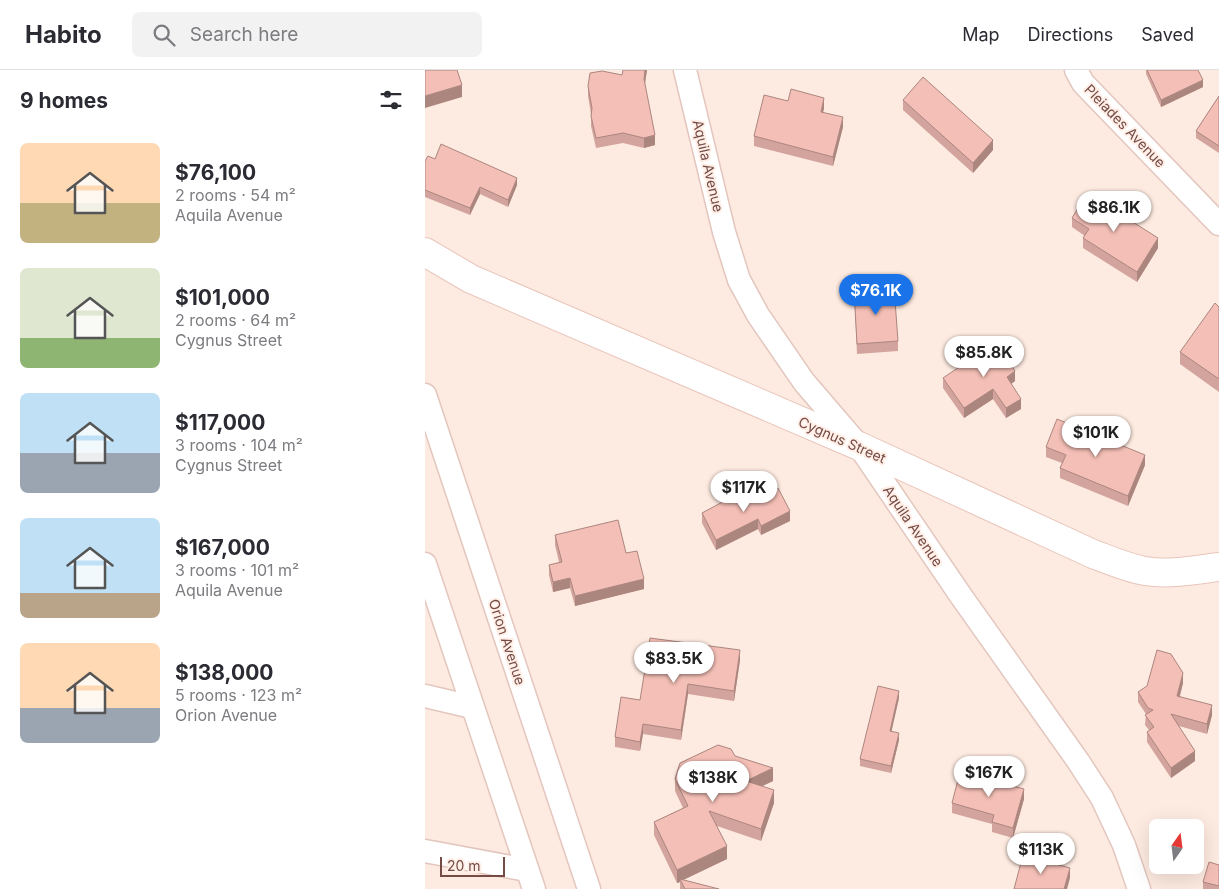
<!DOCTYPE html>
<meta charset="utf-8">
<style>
body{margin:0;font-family:Inter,sans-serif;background:#f2f2f3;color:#2b2b33;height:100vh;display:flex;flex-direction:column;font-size:19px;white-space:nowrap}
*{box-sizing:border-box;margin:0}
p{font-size:16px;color:#7c7c81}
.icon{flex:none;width:28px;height:28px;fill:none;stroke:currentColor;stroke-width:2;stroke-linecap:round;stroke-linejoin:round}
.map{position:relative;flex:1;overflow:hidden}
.panel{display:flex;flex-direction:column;background:#fff;width:425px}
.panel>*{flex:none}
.needle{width:32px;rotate:14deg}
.fabs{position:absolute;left:724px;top:749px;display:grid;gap:10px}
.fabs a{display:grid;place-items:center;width:55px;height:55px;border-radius:8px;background:#fff;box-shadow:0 5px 20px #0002;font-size:25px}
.scale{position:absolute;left:15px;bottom:12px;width:65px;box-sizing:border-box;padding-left:5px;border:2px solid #754b46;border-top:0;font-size:14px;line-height:18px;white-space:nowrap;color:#754b46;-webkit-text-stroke:4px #ffefe7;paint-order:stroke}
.price{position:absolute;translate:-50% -42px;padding:0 11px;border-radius:18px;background:#fff;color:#222;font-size:16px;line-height:32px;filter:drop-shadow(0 1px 2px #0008)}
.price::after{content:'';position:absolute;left:50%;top:30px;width:15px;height:11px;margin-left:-8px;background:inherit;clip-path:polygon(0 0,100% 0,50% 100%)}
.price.selected{background:#1a73e8;color:#fff}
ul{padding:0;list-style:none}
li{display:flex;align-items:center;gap:15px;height:125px;padding:0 20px}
li span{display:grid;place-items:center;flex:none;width:140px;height:100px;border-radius:8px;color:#555}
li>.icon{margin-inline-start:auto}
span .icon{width:60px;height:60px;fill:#fffc;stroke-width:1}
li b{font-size:21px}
h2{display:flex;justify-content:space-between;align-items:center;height:60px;padding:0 20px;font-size:21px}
header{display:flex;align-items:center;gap:30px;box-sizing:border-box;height:70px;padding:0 25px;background:#fff;border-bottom:1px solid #e1e1e2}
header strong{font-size:24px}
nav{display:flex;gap:28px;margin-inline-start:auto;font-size:18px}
.search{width:350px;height:45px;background:#f2f2f3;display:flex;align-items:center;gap:12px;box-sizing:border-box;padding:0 18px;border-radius:8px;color:#7c7c81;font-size:19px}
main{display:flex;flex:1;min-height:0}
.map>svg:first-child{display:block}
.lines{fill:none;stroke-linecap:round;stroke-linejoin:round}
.street-casing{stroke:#e3c6be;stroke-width:25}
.secondary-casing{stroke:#e9c5bb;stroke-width:30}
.street{stroke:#fff;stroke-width:22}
.secondary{stroke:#fff;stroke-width:28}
.wall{fill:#d2a49d}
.shaded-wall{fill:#ab867f}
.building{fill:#f4bfb6;stroke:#ab867f}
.labels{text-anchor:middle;stroke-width:4;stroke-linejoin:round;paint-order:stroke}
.street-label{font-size:14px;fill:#754b46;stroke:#ffefe7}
</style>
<header>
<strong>Habito</strong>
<div class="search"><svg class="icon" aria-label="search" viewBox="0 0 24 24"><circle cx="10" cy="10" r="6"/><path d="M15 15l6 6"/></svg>Search here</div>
<nav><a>Map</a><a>Directions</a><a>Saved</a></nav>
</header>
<main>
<section class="panel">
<h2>9 homes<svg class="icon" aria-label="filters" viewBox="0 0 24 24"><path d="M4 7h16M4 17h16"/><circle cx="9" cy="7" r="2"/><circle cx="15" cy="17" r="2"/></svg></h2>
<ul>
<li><span style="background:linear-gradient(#ffd9b3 60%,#c2b280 0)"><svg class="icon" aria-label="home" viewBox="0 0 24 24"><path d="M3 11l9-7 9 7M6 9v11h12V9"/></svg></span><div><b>$76,100</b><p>2 rooms · 54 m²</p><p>Aquila Avenue</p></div></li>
<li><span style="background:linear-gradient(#dfe7d0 70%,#8fb573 0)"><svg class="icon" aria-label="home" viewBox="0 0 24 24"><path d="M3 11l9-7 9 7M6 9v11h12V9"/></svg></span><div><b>$101,000</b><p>2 rooms · 64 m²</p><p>Cygnus Street</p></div></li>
<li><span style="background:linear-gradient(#bfe0f5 60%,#9aa5b1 0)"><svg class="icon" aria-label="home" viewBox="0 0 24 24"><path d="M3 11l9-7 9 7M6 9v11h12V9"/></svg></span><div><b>$117,000</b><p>3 rooms · 104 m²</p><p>Cygnus Street</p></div></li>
<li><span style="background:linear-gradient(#bfe0f5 75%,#b9a48a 0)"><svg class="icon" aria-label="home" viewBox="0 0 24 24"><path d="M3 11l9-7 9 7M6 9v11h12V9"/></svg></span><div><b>$167,000</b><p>3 rooms · 101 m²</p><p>Aquila Avenue</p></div></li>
<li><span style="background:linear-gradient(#ffd9b3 65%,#9aa5b1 0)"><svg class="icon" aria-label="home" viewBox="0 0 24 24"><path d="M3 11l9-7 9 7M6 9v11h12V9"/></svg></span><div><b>$138,000</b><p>5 rooms · 123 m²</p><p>Orion Avenue</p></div></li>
</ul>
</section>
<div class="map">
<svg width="794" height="819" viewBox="0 0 794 819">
<rect width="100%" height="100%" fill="#fdeae0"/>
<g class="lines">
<g class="street-casing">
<g id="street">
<path d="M260,0L299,162L314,210L333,245L379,312L434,376L536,526L653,691L677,728L699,775L714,819"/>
<path d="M651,0L658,13L794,154"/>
<path d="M0,325L164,819"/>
<path d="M0,494L109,819"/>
<path d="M0,626L47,637"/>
<path d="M0,781L102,800"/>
</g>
</g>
<g class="secondary-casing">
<path id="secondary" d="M0,182L46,209L434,376L668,484C685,490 702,498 720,501C744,505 770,500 794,497"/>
</g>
<use href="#street" class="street"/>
<use href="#secondary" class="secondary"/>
</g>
<g class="wall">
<path d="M198,0H222L220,14L230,75L219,78L198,73L171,78L166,56V44L163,26V16L197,5Z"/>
<path d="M721,0H722L778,17L736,37L721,4Z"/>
<path d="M794,26V83L771,68V61Z"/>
<path d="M478,30L568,80L548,103L478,40Z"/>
<path d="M363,31L399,38L398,42L418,57L408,96L329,76V66Z"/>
<path d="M10,89L92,115L83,137L55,124L45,145L0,127V91Z"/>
<path d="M647,148L733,178L712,212L658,178V168L660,166L647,157Z"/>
<path d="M429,220L473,271V281L432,284Z"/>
<path d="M794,237V322L755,294V282Z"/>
<path d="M518,308L590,311L586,314L596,339L581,348L568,329L539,348L518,318Z"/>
<path d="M621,377L720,395L703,436L635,408V398L637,393L621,387Z"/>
<path d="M324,433L365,451L336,465L333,459L291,480L277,453V443Z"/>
<path d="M130,465L201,483L219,519L150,536L145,518L128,522L124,505V495L134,492L130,475Z"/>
<path d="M315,590L309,631L263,624L256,670L218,664L215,681L190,677V667L215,630Z"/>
<path d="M758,613L755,626L787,645L782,664L754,656L770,691L746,708L722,672V662L724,660L720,655L721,644L713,632V622Z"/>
<path d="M474,628L466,662L474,670L466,703L435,696V689Z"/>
<path d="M310,686L348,711L337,716L349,733L336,771L292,756L302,789L258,810L294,819H255V812L252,813L229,765V752L258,738L250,721V709Z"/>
<path d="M599,729L588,768L567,762V754L527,743V733Z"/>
<path d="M794,795V819H778V812Z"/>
</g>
<g class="shaded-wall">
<path d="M220,0H222L219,19V9Z"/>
<path d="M778,10V17L736,37V30Z"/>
<path d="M37,15V27L0,38V26Z"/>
<path d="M399,28V38L396,52V42Z"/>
<path d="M418,47V57L408,96V87Z"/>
<path d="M230,65V75L219,78V68Z"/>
<path d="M568,70V80L548,103V93Z"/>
<path d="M92,108V115L83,137V130Z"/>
<path d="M55,117V124L45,145V138Z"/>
<path d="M733,168V178L712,212V202Z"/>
<path d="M590,301V311L582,317V307Z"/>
<path d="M568,319V329L539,348V338Z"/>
<path d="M596,329V339L581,348V338Z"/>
<path d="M720,385V395L703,436V426Z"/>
<path d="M365,441V451L336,465V456Z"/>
<path d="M333,449V459L291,480V470Z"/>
<path d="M145,508V518L128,522V512Z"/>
<path d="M219,509V519L150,536V526Z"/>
<path d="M315,580V590L309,631V621Z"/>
<path d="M758,603V613L752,636V626Z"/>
<path d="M263,614V624L256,670V660Z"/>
<path d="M474,621V628L465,668V661Z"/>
<path d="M787,635V645L782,664V654Z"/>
<path d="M218,654V664L215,681V672Z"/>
<path d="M474,663V670L466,703V696Z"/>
<path d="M770,681V691L746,708V698Z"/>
<path d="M348,698V711L321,724V711Z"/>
<path d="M599,719V729L588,768V758Z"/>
<path d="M349,720V733L336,771V759Z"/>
<path d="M302,776V789L256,811L255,809V812L252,813V800Z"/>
<path d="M645,798V808L642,819H639Z"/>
</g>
<g class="building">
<path d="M0,0H32L37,15L0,26Z"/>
<path d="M198,0H220L219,9L230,65L219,68L198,63L171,68L166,46L167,38L163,16L165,3L177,1L197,5Z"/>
<path d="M722,0H773L778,10L736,30Z"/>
<path d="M498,7L568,70L548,93L478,30Z"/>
<path d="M366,19L399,28L396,42L418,47L408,87L329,66L339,25L363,31Z"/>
<path d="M794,26V76L771,61Z"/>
<path d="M16,74L92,108L83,130L55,117L45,138L0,120V91L3,86L10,89Z"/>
<path d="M662,123L733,168L712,202L658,168L664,159L647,148Z"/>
<path d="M469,217L473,271L432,274L429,220Z"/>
<path d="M790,233L794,237V309L755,282Z"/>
<path d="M571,272L590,301L582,307L596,329L581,338L568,319L539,338L518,308Z"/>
<path d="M632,349L720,385L703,426L635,398L641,385L621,377Z"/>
<path d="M353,418L365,441L336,456L333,449L291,470L277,443L318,421L324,433Z"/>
<path d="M193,450L201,483L212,481L219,509L150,526L145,508L128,512L124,495L137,492L130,465Z"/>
<path d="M225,568L315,580L309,621L263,614L256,660L218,654L215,672L190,667L196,627L215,630Z"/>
<path d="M732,580L746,584L758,603L752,626L787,635L782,654L746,644L770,681L746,698L722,662L729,657L720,645L728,640L723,638L713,622L722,616Z"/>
<path d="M453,616L474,621L465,661L474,663L466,696L435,689Z"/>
<path d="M293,675L306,679L310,686L348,698L321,711L349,720L336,759L284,741L302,776L252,800L229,752L263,736L250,709L255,693Z"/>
<path d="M535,702L599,719L588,758L567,752L569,745L527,733Z"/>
<path d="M598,785L645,798L639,819H589Z"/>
<path d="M784,792L794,795V816L778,812Z"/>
<path d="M255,809L294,819H260Z"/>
</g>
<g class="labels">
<g class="street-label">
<text transform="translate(700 56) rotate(46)" y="5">Pleiades Avenue</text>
<text transform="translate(283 96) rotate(77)" y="5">Aquila Avenue</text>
<text transform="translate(417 370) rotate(24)" y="5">Cygnus Street</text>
<text transform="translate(488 456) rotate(56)" y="5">Aquila Avenue</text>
<text transform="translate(82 572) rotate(72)" y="5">Orion Avenue</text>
</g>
</g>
</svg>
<div class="fabs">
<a><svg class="needle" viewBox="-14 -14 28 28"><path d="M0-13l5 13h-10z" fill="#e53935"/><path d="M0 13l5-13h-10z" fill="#7c7c81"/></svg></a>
</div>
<div class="scale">20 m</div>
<b class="price" style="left:689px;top:163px">$86.1K</b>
<b class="price selected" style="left:451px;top:246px">$76.1K</b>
<b class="price" style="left:559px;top:308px">$85.8K</b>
<b class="price" style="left:671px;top:388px">$101K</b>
<b class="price" style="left:319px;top:443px">$117K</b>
<b class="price" style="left:249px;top:614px">$83.5K</b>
<b class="price" style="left:564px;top:728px">$167K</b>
<b class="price" style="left:288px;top:733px">$138K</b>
<b class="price" style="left:616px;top:805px">$113K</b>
</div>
</main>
